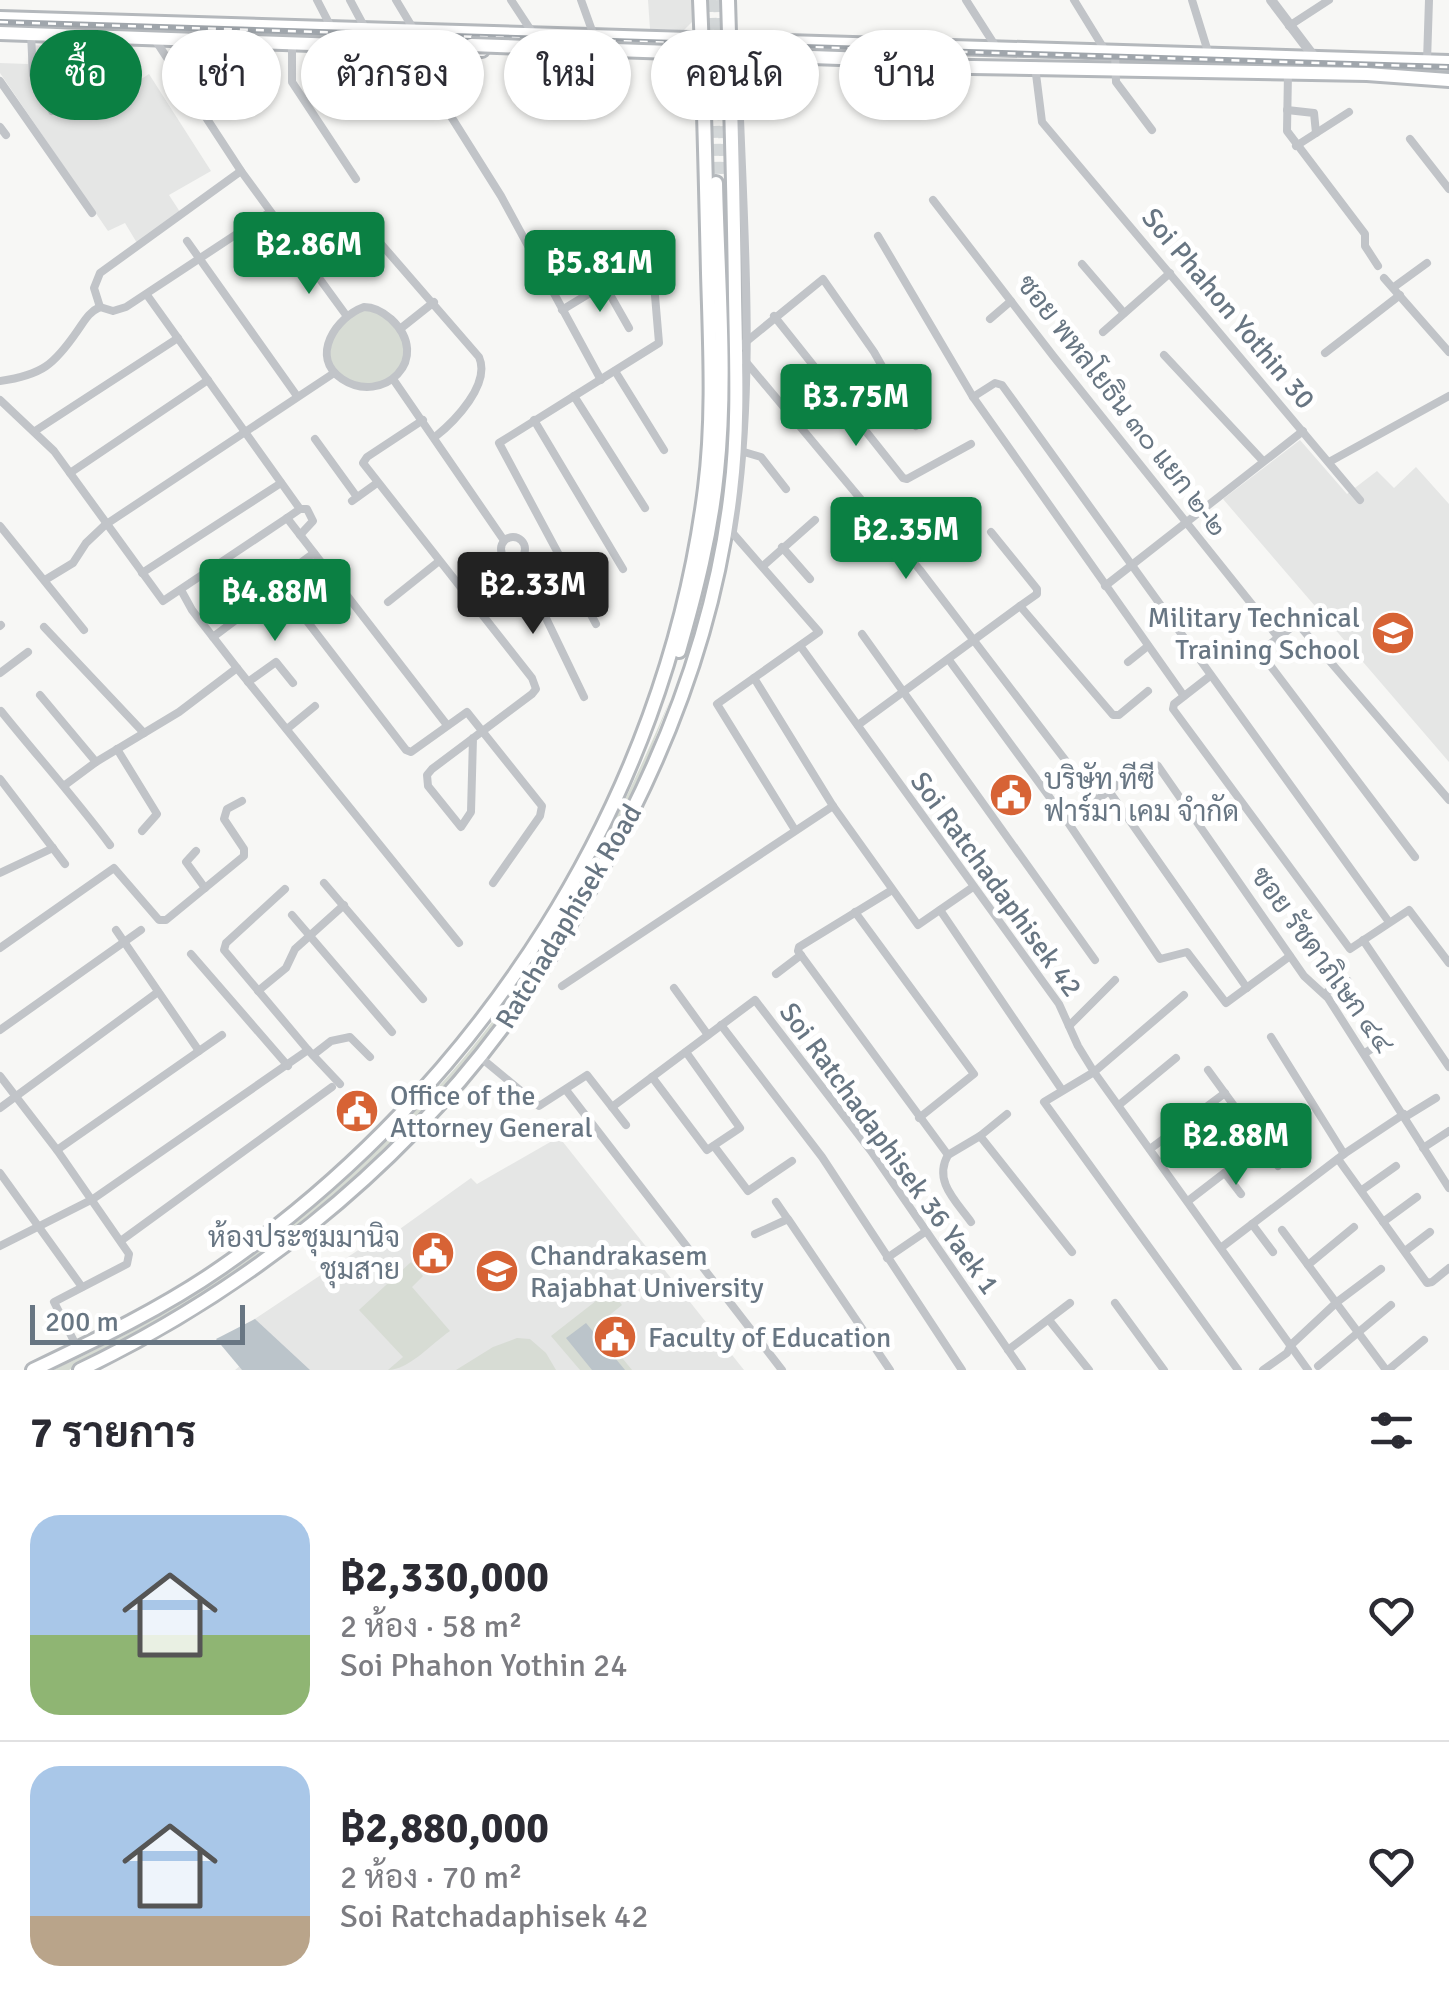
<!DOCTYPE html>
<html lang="th">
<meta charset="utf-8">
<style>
body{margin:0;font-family:Signika,Sarabun,sans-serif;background:#f2f2f3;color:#2b2b33;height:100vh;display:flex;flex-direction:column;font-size:38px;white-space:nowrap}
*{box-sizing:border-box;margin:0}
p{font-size:32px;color:#7c7c81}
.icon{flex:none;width:55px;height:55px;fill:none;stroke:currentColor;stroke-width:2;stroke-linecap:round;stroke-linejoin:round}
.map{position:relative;height:1370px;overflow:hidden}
.sheet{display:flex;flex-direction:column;background:#fff;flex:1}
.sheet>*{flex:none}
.hud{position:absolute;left:30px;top:30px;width:1390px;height:90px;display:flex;gap:20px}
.scale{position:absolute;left:30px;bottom:25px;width:215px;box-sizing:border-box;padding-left:10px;border:5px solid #687683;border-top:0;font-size:28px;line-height:35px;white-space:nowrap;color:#687683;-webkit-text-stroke:8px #fff;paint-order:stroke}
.price{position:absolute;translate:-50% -85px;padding:0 22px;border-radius:10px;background:#0b8043;color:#fff;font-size:32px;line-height:65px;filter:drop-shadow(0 2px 5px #0008)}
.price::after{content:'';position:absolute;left:50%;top:60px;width:30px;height:22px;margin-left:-15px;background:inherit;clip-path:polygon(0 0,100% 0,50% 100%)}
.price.current{background:#222;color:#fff}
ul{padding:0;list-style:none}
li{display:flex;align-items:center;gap:30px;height:250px;padding:0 30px}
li+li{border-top:2px solid #e1e1e2}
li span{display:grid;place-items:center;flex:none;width:280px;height:200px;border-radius:30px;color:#555}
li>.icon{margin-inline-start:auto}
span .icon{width:120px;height:120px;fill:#fffc;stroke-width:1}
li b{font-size:42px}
h2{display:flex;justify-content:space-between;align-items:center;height:120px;padding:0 30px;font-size:42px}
.pill{padding:0 35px;border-radius:45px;background:#fff;box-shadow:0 2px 8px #0004;font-size:35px;line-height:90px}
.pill.current{background:#0b8043;color:#fff}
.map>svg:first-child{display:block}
.built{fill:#e5e6e5}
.green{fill:#d7dcd4}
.water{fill:#bbc4ca}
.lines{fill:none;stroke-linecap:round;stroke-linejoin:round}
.primary-tunnel{stroke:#d3d7d8;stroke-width:12;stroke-dasharray:12 6;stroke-linecap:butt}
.primary-casing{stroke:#b4b8bc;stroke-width:18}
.minor{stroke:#c1c4c8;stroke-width:8}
.tertiary{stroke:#c1c4c8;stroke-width:10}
.primary{stroke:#fff;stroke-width:12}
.rail-casing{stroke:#a0a6ac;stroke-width:6}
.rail{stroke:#fff;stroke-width:2.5;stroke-dasharray:8;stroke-linecap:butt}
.primary-bridge-casing{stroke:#b4b8bc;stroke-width:18;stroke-linecap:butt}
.primary-bridge{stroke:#fff;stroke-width:12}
.labels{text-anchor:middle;stroke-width:10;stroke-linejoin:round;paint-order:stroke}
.street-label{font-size:28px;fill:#687683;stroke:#fff}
.poi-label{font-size:28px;fill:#687683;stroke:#fff;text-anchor:start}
</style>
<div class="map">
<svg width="1449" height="1370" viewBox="0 0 1449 1370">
<rect width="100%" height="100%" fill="#f7f7f5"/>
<g class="built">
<path d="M648,0H693V21L684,30L650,29Z"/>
<path d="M29,45L84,48L112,98L149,74L211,171L169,195L180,212L137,243L125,223L108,231L0,73V63L28,64Z"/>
<path d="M1300,440L1347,494L1377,471L1394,488L1416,467L1449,504V762L1223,499Z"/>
<path d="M559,1137L744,1370H235L241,1365L223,1340L393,1227L397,1231L471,1178L477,1184Z"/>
</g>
<g class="green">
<path d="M364,307C394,313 402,332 407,360C367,414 308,370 332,332C338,323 354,314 364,307Z"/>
<path d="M670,700L625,817L561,927L483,1046L431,1105L365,1171L246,1270L121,1344L69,1370H53C114,1342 176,1309 232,1271C282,1236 326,1194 371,1153C402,1123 434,1094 461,1061C550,955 616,827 670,700Z"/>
<path d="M411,1262L423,1276L412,1287L450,1331C431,1344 409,1370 388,1370L403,1357L359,1310Z"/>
<path d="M610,1290L622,1305L596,1326L632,1370H580L551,1336Z"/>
<path d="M517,1338L530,1339L546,1353L556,1370H456L493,1347Z"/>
</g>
<g class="water">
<path d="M255,1319L310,1370H242L216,1339Z"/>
<path d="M586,1323L625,1370H592L566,1338Z"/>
</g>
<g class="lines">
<g class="primary-tunnel">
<path d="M710,0L716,183"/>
<path d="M719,0L726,183"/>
</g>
<g class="primary-casing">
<g id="primary">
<path d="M0,18L1449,62"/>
<path d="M0,33L482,50"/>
<path d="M912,66L1367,74L1449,80"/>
<path d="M679,651C696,592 711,533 717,472C727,377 718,279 716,183"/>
<path d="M33,1370C98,1339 163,1308 222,1267C480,1088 666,801 705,488C714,417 710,344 708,273C706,182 704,91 700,0"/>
<path d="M80,1370C243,1292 393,1174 502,1028C539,978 571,923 602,868C667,752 716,624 731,491C739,426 736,360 735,295C734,196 731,98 728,0"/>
</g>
</g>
<g class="minor">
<path d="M317,0L331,27"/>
<path d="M350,0L366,30"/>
<path d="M396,0L414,30"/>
<path d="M511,0L534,35"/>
<path d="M581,0L594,36"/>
<path d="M966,0L996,47"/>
<path d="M1074,0L1106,52"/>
<path d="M1192,0L1209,55"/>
<path d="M1289,26L1329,0"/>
<path d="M31,34L33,75L52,111"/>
<path d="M154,38L241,171L346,315"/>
<path d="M292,45V82L356,179"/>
<path d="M408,48L501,196L601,380"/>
<path d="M1115,52L1116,82L1152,130"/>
<path d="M1427,61L1429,0"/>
<path d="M1035,66L1042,122L1360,500"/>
<path d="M1288,72L1287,131L1365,234V246L1378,266"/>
<path d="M0,81L92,213"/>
<path d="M1287,110L1314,113L1316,133"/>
<path d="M0,127L6,135"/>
<path d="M1410,139L1449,189"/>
<path d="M1296,146L1349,112"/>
<path d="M933,200L1054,357L1278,637"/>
<path d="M878,236L973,397L1184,696"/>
<path d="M187,241L297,396"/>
<path d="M303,256C325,241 348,224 375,237L479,357C491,384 455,421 435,437"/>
<path d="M1082,264L1124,313"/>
<path d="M1384,278L1449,352"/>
<path d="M604,284L629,328"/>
<path d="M1394,287L1427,263"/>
<path d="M100,307L94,288L100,273L241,171"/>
<path d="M100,307L113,311L126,307L270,212"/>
<path d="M364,307C375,307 383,312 391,319C434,359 382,406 342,379C309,357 336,317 364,307Z"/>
<path d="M562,310L641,262L648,264L653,272L659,343L499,443L596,624"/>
<path d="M774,316L903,478L907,479L971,444"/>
<path d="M990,319L1011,301"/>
<path d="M400,329L434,302"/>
<path d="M1103,332L1170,273"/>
<path d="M1325,353L1400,295"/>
<path d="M1164,355L1263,461"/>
<path d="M615,371L664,450"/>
<path d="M393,379L503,539"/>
<path d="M0,381C42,375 54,365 78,330C85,320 89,312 100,307"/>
<path d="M574,396L645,508"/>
<path d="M973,397L995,383L1002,385L1389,922"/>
<path d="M0,400L54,451L163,601L287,518L300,509L147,295"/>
<path d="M423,420L367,457L363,463L532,678L536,689L532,694L432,769L427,775L428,786L461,827L471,812L473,738"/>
<path d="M534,420L623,569"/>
<path d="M916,426L874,352L823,279L736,350L920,570L1095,799"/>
<path d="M35,431L178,338"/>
<path d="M315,439L357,497"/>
<path d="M744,452L761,457L786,489"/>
<path d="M1329,462L1449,396"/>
<path d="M70,473L208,380"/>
<path d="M352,501L377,483"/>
<path d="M300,509H307L313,521L300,535"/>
<path d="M287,518L447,725"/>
<path d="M0,526L84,630"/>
<path d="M730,530L819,632L717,704L795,830"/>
<path d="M733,531C758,376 742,215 738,59"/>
<path d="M991,532L1037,589V594L1020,606"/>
<circle cx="513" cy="549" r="12"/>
<path d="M782,547L810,579"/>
<path d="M314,553L280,578V586L406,750L411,752L467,712L542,806L540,816L493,883"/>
<path d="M518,560L584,697"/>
<path d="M763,566L815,520"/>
<path d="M142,573L281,483"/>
<path d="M45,580L73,563L86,543L105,525L334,373"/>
<path d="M1105,586L1303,431"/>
<path d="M181,590L192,610L237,668L459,943"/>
<path d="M388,602L438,562"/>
<path d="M0,626L1,625"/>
<path d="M44,627L144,733"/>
<path d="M862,634L1095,960"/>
<path d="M213,637L249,610"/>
<path d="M801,647L1059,1004L1078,1046L1094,1072L1308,1370"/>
<path d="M949,660L1067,821L1160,959L1187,952L1226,1003L1290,956"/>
<path d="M1128,662L1148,646"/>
<path d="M0,673L28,652"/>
<path d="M1210,676L1174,704L1173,709L1350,949L1409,910L1449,963"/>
<path d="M754,678L833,806L918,925L973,887"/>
<path d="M248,682L276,662L293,683"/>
<path d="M40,695L96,762"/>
<path d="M1,711C38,757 75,798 110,845"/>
<path d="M858,725L1020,606L1113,715H1119L1148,691"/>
<path d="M287,729L315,706"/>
<path d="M117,749L157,814L142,831"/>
<path d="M0,779L65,864"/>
<path d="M65,785L96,762L179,712L237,668"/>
<path d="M1109,791L1247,988"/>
<path d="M1067,821L1147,764L1153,763L1158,766L1304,976L1328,998L1449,1188"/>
<path d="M196,851L186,862L205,888"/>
<path d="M1415,857L1260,652L1297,623L1449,800"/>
<path d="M0,873L53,848"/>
<path d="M324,883L423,999"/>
<path d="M285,889L226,943L224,950L308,1050"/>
<path d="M892,890L799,947L798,951L948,1155L980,1136L1072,1252"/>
<path d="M940,910L1062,1090"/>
<path d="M855,912L974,1074L919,1118"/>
<path d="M292,915L392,1032"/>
<path d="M116,930L199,1051"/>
<path d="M1363,940L1449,1067"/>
<path d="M0,948L114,868L159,920H166L244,856V849L224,819L227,809L242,801"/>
<path d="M191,954L288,1066"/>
<path d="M776,974L801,955"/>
<path d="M562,986L833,806"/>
<path d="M674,988L708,1035"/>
<path d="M258,991L286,968L295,949L344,905"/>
<path d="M1325,993L1348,981"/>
<path d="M1184,995L1094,1072L1044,1102L1238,1370"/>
<path d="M721,1025L822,1157L962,1370"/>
<path d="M1069,1026L1115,980"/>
<path d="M0,1030L141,930"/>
<path d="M1271,1037L1344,1154"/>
<path d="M1365,1053L1384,1041"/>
<path d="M313,1055L331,1041L350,1037L370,1057"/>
<path d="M480,1057L539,1106L587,1075L626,1125"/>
<path d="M1208,1070L1278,1166"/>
<path d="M0,1076L57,1150L129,1254L127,1264L54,1302L78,1349"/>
<path d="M652,1077L707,1150L740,1128L686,1052"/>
<path d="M566,1090L782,1370"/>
<path d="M1119,1105L1176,1058"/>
<path d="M612,1107L755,1000L871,1151L1022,1370"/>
<path d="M0,1108L158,992"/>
<path d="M1405,1117L1436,1098"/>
<path d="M980,1136L1007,1114"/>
<path d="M714,1146L748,1191L792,1161"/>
<path d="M1423,1148L1449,1131"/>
<path d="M1150,1149L1225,1093"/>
<path d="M57,1150L222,1035"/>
<path d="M948,1155C933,1181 956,1201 971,1222"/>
<path d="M1338,1159L1427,1283L1432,1282L1449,1268"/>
<path d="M0,1173L82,1287"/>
<path d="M1225,1173L1241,1194"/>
<path d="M1362,1190L1396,1166"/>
<path d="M1188,1201L1262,1144"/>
<path d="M776,1202L787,1218"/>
<path d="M1383,1222L1417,1197"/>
<path d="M1252,1224L1273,1252"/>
<path d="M1282,1230L1386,1370"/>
<path d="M755,1234L788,1219L890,1370"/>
<path d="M122,1240L332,1087"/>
<path d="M0,1246L93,1199L308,1050L340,1084"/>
<path d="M1222,1247L1344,1154L1404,1114"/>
<path d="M1405,1251L1430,1232"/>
<path d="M887,1258L925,1232"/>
<path d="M1308,1265L1354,1227"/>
<path d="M1115,1303L1164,1370"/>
<path d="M1049,1320L1089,1370"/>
<path d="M1008,1350L1070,1303"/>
<path d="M1318,1366L1391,1305"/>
<path d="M1263,1370L1287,1353L1291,1345L1337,1302L1381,1269"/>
<path d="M1388,1370L1424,1340"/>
</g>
<path class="tertiary" d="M1271,0L1315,58"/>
<use href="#primary" class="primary"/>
<g class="rail-casing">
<path id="rail" d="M0,22L1449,67"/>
</g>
<use href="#rail" class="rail"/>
<g class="primary-bridge-casing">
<path id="primary-bridge" d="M471,45L924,61"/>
</g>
<use href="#primary-bridge" class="primary-bridge"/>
</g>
<defs>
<g id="university-disc" transform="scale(2.25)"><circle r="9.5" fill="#d76335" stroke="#fff"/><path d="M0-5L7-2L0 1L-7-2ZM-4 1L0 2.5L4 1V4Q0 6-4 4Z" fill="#fff"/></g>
<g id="civic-disc" transform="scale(2.25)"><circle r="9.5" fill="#d76335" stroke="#fff"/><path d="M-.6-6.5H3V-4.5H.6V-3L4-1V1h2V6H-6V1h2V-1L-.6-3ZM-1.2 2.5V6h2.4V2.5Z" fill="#fff"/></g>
</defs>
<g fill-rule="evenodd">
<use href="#university-disc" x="1393" y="633"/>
<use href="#civic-disc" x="1011" y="795"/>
<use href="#civic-disc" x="357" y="1111"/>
<use href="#civic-disc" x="433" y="1253"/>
<use href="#university-disc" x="497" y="1271"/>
<use href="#civic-disc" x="615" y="1337"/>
</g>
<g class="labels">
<g class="street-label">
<text transform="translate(1229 308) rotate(50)" y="10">Soi Phahon Yothin 30</text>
<text transform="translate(1123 405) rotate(52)" y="10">ซอย พหลโยธิน ๓๐ แยก ๒-๒</text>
<text transform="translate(997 884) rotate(54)" y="10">Soi Ratchadaphisek 42</text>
<text transform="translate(568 916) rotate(-59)" y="10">Ratchadaphisek Road</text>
<text transform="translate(1323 959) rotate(54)" y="10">ซอย รัชดาภิเษก ๔๔</text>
<text transform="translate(890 1148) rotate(54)" y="10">Soi Ratchadaphisek 36 Yaek 1</text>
</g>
<g class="poi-label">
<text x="1360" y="627" text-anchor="end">Military Technical<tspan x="1360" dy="32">Training School</tspan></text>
<text x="1044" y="789">บริษัท ทีซี<tspan x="1044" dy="32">ฟาร์มา เคม จำกัด</tspan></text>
<text x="390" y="1105">Office of the<tspan x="390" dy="32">Attorney General</tspan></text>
<text x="400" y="1247" text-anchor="end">ห้องประชุมมานิจ<tspan x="400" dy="32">ชุมสาย</tspan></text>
<text x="530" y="1265">Chandrakasem<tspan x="530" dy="32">Rajabhat University</tspan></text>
<text x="648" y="1347">Faculty of Education</text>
</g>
</g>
</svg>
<div class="scale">200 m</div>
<b class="price" style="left:309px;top:297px">฿2.86M</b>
<b class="price" style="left:600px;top:315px">฿5.81M</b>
<b class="price" style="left:856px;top:449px">฿3.75M</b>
<b class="price" style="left:906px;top:582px">฿2.35M</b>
<b class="price current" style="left:533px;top:637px">฿2.33M</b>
<b class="price" style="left:275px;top:644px">฿4.88M</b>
<b class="price" style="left:1236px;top:1188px">฿2.88M</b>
<div class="hud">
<a class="pill current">ซื้อ</a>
<a class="pill">เช่า</a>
<a class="pill">ตัวกรอง</a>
<a class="pill">ใหม่</a>
<a class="pill">คอนโด</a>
<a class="pill">บ้าน</a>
</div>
</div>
<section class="sheet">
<h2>7 รายการ<svg class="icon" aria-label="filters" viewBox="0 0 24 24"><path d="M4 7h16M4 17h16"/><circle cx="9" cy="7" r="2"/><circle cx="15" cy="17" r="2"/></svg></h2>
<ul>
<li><span style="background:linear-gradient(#a9c7e8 60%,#8fb573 0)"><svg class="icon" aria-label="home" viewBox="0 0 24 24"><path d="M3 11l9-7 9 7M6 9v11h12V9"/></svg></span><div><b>฿2,330,000</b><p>2 ห้อง · 58 m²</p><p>Soi Phahon Yothin 24</p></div><svg class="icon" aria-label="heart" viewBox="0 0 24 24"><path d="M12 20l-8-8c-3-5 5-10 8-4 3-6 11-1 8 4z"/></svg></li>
<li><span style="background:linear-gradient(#a9c7e8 75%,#b9a48a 0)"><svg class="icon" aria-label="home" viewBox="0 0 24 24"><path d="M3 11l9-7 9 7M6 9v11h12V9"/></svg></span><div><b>฿2,880,000</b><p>2 ห้อง · 70 m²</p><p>Soi Ratchadaphisek 42</p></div><svg class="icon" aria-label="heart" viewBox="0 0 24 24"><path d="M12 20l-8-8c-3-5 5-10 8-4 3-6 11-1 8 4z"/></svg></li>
</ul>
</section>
